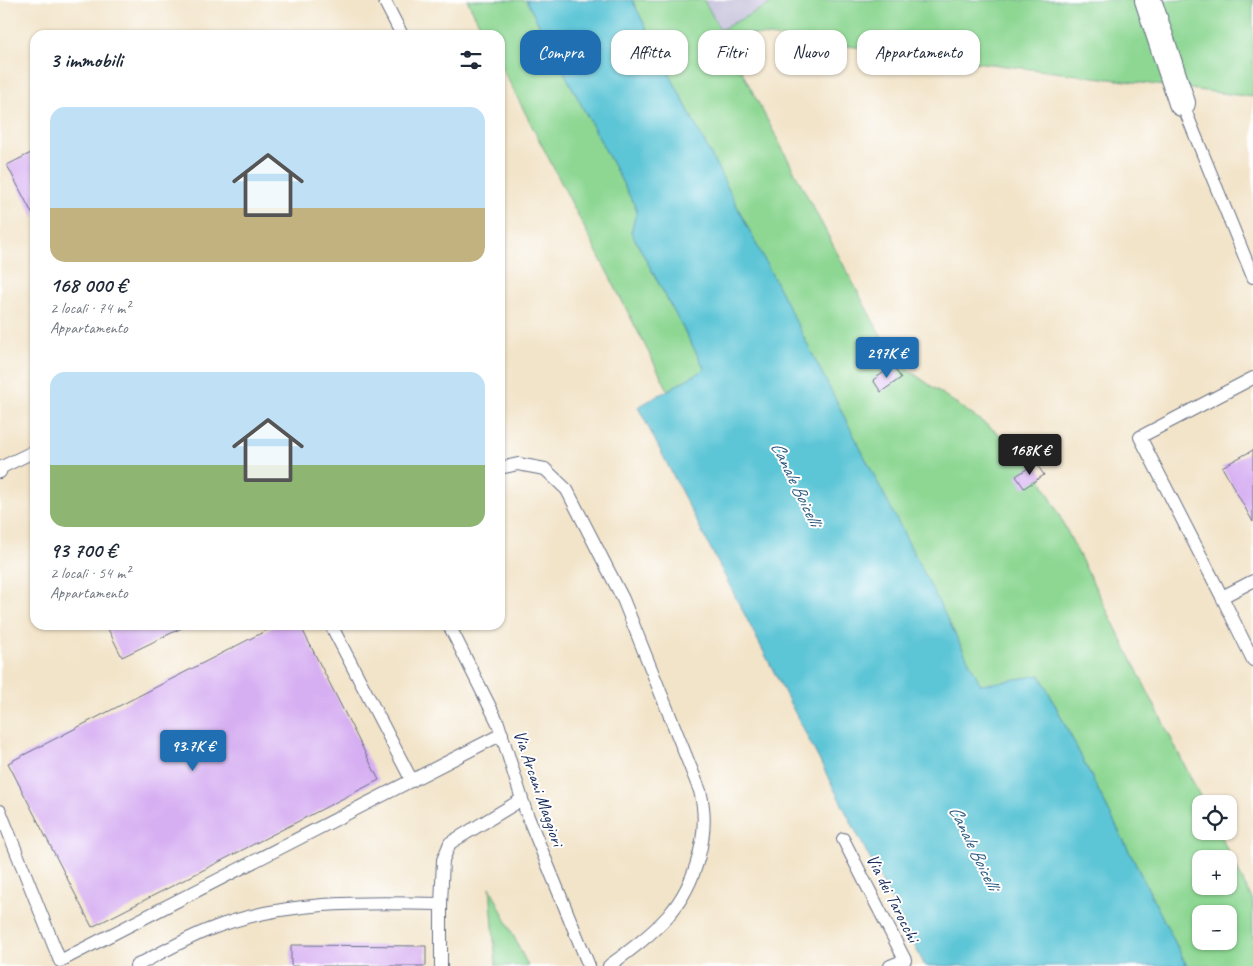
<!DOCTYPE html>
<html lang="it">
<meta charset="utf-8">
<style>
body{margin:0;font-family:Caveat,sans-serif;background:#f2f2f3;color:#1f2937;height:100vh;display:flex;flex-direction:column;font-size:19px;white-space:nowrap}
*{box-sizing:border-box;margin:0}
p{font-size:16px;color:#747a83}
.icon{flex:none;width:28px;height:28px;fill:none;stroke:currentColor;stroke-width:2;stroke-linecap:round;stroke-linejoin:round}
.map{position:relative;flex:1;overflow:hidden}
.side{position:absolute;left:30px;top:30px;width:475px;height:600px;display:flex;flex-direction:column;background:#fff;border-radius:15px;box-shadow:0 1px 4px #0004}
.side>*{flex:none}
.hud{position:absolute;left:520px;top:30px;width:475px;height:45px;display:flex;gap:10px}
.buttons{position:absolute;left:1192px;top:795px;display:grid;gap:10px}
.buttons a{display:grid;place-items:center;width:45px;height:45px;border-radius:10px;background:#fff;box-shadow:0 1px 4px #0004;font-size:25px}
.price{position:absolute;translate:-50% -42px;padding:0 11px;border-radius:5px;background:#1f6fb2;color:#fff;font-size:16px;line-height:32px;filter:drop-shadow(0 1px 2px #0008)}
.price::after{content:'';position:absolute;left:50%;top:30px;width:15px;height:11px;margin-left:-8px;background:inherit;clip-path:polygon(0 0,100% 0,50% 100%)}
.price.active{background:#222;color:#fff}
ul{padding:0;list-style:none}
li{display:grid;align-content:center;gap:10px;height:265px;padding:0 20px}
li span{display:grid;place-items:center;height:155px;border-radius:15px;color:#555}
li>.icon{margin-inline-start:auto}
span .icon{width:90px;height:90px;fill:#fffc;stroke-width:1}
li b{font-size:21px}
h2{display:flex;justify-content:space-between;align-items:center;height:60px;padding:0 20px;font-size:21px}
.chip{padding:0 18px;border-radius:15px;background:#fff;box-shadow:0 1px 4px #0004;font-size:18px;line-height:45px}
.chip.active{background:#1f6fb2;color:#fff}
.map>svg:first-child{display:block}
.industrial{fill:#c5c0da}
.green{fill:#8dd793;stroke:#548378;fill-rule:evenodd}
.water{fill:#5bc5d6;stroke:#3b7a9a}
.building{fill:#d6aef2}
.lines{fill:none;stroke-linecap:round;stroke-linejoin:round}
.lane-casing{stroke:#666e83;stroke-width:14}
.street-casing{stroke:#666e83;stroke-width:28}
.lane{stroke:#fff;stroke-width:12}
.street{stroke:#fff;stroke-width:26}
.labels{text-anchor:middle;stroke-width:4;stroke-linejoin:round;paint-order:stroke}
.street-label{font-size:18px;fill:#1b2f5e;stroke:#fff}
.water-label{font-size:19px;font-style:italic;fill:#2e5c82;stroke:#fff}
</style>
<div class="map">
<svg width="1253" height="966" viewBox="0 0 1253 966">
<rect width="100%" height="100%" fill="#fff"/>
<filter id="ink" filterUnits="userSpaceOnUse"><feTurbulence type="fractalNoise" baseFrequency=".02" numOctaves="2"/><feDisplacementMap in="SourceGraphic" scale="10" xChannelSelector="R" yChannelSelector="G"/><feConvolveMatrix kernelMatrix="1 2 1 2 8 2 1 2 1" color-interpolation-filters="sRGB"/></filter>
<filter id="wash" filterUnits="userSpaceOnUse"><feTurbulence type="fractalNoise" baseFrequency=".0096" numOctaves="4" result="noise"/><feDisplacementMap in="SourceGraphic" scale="20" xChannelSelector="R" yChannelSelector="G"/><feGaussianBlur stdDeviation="1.12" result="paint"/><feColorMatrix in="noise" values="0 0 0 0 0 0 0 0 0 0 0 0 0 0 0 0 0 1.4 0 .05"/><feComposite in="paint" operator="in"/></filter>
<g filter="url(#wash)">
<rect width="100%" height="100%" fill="#f2e4c9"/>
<path class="industrial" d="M704,0H778L720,30Z"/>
<g class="green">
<path d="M467,0H526L637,210L631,232L705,369L668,390L500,64V35H485Z"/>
<path d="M632,0H704L720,30L778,0H1253V97L720,30L893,359L1029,455L1204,804H1201V831H1218L1253,901V966H1187L1040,675L981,686ZM1201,859H1229V886H1201ZM1201,914H1229V941H1201Z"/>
<path d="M490,887L528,966H496Z"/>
</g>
<path class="water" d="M526,0H632L981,685L1040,675L1187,966H925L638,407L705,369L631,232L637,210Z"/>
<g id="blocks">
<g class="building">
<path d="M35,151V219L7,165Z"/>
<path d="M893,366L901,378L881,392L873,380Z"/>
<path d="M1253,450V522L1222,467Z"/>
<path d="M1036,463L1044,475L1024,488L1016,476Z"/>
<path d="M106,625H188L122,657Z"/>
<path d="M277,625H300L379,780L92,927L8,763Z"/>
<path d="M291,945L426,946V966H291Z"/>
</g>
</g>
</g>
<g filter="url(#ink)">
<use href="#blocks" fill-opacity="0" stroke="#666e83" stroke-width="1"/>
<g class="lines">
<g class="lane-casing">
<g id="lane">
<path d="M384,0L402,35"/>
<path d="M1182,103L1253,277"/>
<path d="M1253,378L1140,437L1222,597L1253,581"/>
<path d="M500,468L518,464L545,469L567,490L623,599L700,791C711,832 696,884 668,916C651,935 629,951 609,966"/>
<path d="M0,472L2,467L35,451"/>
<path d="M1222,597L1253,660"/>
<path d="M331,625L412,781"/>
<path d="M449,625L498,723L526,812L589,966"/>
<path d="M0,811L60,961L502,734"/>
<path d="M843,839L905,960L890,966"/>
<path d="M441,904L443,860L450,843L521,800"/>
<path d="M136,966C159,954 183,940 208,930C281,900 364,902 441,904V966"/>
</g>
</g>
<g class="street-casing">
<path id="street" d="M1148,0L1182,103"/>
</g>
<use href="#lane" class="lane"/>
<use href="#street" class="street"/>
</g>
</g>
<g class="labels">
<g class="street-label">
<text transform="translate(539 788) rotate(71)" y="6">Via Arcani Maggiori</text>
<text transform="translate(893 898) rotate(63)" y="6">Via dei Tarocchi</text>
</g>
<g class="water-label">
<text transform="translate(797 483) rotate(64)" y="7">Canale Boicelli</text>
<text transform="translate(975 847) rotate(64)" y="7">Canale Boicelli</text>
</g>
</g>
</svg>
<div class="buttons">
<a><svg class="icon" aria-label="locate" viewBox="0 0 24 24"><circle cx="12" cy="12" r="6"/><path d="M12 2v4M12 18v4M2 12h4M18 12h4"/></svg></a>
<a>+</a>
<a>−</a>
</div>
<b class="price" style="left:887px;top:379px">297K €</b>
<b class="price active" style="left:1030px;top:476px">168K €</b>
<b class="price" style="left:193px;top:772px">93.7K €</b>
<div class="hud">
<a class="chip active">Compra</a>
<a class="chip">Affitta</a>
<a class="chip">Filtri</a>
<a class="chip">Nuovo</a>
<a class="chip">Appartamento</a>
</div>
<section class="side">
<h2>3 immobili<svg class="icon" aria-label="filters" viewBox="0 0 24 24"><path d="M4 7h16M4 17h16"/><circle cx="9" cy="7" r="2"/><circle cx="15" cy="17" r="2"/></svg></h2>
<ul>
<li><span style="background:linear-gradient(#bfe0f5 65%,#c2b280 0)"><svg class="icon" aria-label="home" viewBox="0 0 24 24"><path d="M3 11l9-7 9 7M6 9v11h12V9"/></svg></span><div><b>168 000 €</b><p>2 locali · 74 m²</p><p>Appartamento</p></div></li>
<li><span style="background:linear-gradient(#bfe0f5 60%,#8fb573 0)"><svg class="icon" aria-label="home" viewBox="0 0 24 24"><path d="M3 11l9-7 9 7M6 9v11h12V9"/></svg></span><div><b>93 700 €</b><p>2 locali · 54 m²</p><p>Appartamento</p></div></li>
</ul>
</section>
</div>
